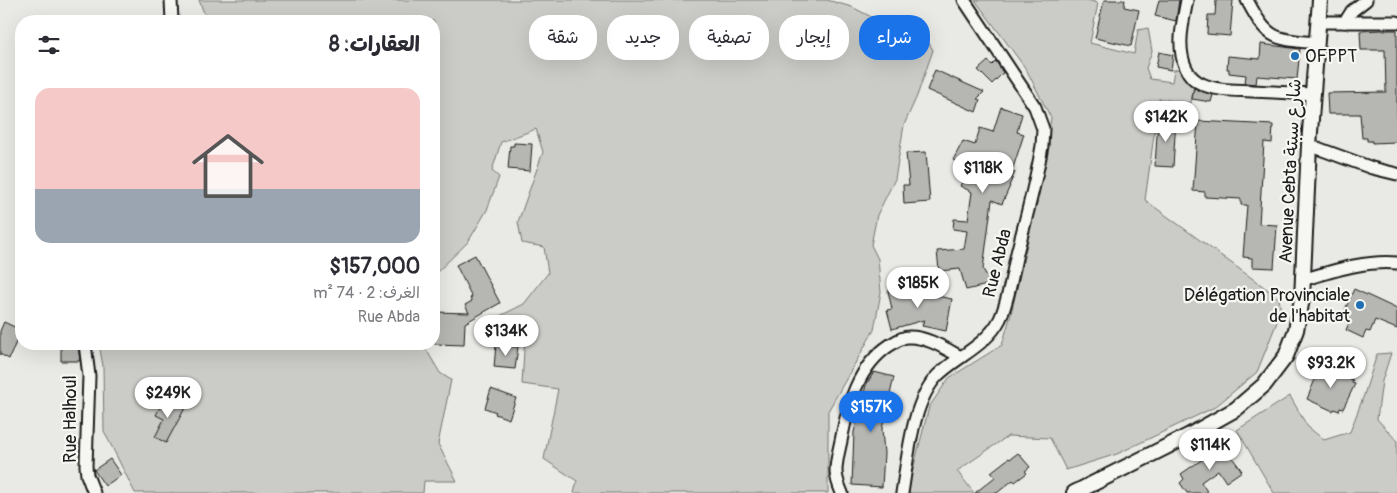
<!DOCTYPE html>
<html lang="ar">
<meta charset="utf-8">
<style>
body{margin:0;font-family:Pangolin,"Playpen Sans Arabic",sans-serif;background:#f7f7f7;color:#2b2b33;direction:rtl;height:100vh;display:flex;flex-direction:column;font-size:19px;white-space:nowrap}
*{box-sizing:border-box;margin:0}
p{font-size:16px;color:#7c7c81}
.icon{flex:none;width:28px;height:28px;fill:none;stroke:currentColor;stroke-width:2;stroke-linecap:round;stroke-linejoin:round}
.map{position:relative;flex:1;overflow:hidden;direction:ltr}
.sheet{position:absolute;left:15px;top:15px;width:425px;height:335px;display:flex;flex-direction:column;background:#fff;border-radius:20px;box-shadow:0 5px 20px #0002;direction:rtl}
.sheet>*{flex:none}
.top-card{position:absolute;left:455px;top:15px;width:475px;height:45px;direction:rtl;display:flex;gap:10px}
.price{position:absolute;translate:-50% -42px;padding:0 11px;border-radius:18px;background:#fff;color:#222;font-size:16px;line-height:32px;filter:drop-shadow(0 1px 2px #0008)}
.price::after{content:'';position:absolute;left:50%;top:30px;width:15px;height:11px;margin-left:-8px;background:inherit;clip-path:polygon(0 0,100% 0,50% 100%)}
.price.selected{background:#1a73e8;color:#fff}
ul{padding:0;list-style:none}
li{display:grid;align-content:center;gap:10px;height:265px;padding:0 20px}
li+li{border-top:1px solid #e1e1e2}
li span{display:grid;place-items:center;height:155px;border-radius:15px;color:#555}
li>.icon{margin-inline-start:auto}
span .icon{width:90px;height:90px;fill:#fffc;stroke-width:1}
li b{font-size:21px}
h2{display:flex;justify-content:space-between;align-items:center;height:60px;padding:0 20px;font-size:21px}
.chip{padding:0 18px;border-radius:20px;background:#fff;box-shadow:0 5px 20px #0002;font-size:18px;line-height:45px}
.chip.selected{background:#1a73e8;color:#fff}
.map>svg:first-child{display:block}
.green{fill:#cbcbc7;stroke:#747472}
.building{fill:#b6b6b3;stroke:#1c1c1c}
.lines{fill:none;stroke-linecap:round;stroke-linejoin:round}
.minor-casing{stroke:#1c1c1c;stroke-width:15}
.tertiary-casing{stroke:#1c1c1c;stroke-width:18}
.minor{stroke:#f6f6f2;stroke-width:11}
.tertiary{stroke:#f6f6f2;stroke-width:14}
.poi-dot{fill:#1f6fb2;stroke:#f6f6f2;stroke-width:2}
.labels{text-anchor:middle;stroke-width:4.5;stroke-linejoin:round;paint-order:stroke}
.poi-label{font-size:18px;fill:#1c1c1c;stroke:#f6f6f2;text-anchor:start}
.street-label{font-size:18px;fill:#1c1c1c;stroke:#f6f6f2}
</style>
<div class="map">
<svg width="1397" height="493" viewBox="0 0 1397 493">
<rect width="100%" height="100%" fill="#e9e9e5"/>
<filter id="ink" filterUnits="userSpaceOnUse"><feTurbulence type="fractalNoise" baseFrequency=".02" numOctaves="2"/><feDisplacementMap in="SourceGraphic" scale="10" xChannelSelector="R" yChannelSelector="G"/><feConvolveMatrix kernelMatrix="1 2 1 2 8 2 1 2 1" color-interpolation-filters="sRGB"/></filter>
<g filter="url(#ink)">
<g class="green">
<path d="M199,0H827L852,7L889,26L924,35L933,50L917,96L904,125L895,179L877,215L871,245L878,259L881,292L874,330L828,411V493H574L577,481L544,459L558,389L522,384L525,335L500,316L524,304L548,273L544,247L522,243L518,222L543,152L536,129L501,142L492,171L499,177L487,210L468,242L434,275V21H207Z"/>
<path d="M975,0H1087L1098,3L1090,43L1134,54L1138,30L1148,28L1152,51L1146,68L1150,79L1172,82L1174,70L1178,69L1194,84L1191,103L1159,99L1145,200L1279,298L1281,312L1257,372L1215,407L1117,454L1066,470L1050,438L1008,436L957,471L974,493H907L929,407L949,378L1002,345L1010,318L1040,188L1051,118L1026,69Z"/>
<path d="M99,344H423L440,373L451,380L438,444L457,481H424L423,493H135L104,431L103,366Z"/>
<path d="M1391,353L1382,381L1377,419L1397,441V493H1274L1237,430L1290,396L1307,426L1324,440L1350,432L1364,395L1377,354Z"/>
</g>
<g class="building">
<path d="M1104,0H1125L1124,7L1139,10L1131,46L1095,38Z"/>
<path d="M1159,0H1179L1176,21L1155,16Z"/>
<path d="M1216,0H1233L1230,36L1207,34L1208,15H1215Z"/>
<path d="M1381,30H1397V142L1372,143V141H1367V138H1362L1360,114H1328L1327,93L1386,92L1385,50H1361L1360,31Z"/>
<path d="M1261,44L1300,49L1297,79L1257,76L1256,84L1245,83L1246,75L1229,73V69H1227L1228,56L1260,59Z"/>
<path d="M1159,52L1173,55L1171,70L1156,67Z"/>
<path d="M988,61L992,65L996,61L1003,73L992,84L978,70Z"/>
<path d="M935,70L984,92L977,99L980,100L976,112L927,90Z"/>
<path d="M1194,88L1213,95L1211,102L1192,99Z"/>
<path d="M1001,107L1022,114L1017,132L1024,134L1012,171L1015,172L1009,186H1010L1002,204L992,200L983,269L991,284L966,290L960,269L939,271L937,251L964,249L967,231L953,229L954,219L968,220L972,192L960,186L970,167L953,160L963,141L975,145L980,128L993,132Z"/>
<path d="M1158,119H1176L1173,167L1155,166Z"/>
<path d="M1198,121L1273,125L1272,143L1264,142L1259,224L1277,225L1274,268L1252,267V258L1243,257L1247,205H1241V199L1205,197V192L1193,191Z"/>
<path d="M514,143L532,144L530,171L508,169L510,146H514Z"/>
<path d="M926,152L930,202L904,204L903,185H909L906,153Z"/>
<path d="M475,255L500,303L465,323L464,345L434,344L435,312L469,313L465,305L472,301L470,298L472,297L456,265Z"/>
<path d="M914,284L916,292L952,299L946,331L922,326L924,320L892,329L887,310L892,309L888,291Z"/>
<path d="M1354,289L1397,309V329L1375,320L1370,332L1366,331L1363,338L1346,330L1349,323L1341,319Z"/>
<path d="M4,322L21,330L9,359L0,354V331Z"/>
<path d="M61,344H78L80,361H61Z"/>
<path d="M496,345L518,347L515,369L494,367Z"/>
<path d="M1321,365L1327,368L1328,366L1348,375L1347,378L1353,380L1352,383L1355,384L1343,409L1340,408L1339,411L1334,409L1333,411L1307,399Z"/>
<path d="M874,372L894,377L882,429L884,453L882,487L852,485L854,432L866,385Z"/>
<path d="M491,389L516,398L509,419L495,414L496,412L485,408Z"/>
<path d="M165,398L185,408L166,443L155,437L164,419L156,415Z"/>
<path d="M1223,445L1242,471L1226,482L1218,470L1201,482L1208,493H1187L1180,483L1184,479L1181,474Z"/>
<path d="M1018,453L1030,467L1025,471L1027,473L1015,482L1013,480L997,493H975L995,477L991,472L1009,458L1010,459Z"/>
<path d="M110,459L121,475L105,486L94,470Z"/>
</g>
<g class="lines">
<g class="minor-casing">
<g id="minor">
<path d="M171,0L172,21"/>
<path d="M1187,0C1183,22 1176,47 1186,68C1189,75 1195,81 1202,84C1217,91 1236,90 1252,91C1272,92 1293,93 1313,94"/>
<path d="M1247,0C1268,40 1273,39 1317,43"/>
<path d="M1318,22H1397"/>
<path d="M1345,22L1352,11L1366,0"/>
<path d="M1309,145L1372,168L1397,174"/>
<path d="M1302,280C1333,271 1365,260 1397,263"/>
<path d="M85,344L89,376L86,466L87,475L94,493"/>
<path d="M842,493C839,486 836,479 836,471C836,461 839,450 841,441C848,404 858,366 890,345C895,342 902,337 908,337C926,336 946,349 961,357"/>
<path d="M902,493C908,458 912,401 938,375C958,356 987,345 1000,319C1009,299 1012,275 1017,253C1026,218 1036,182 1042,146L1043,129L1035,107L964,0"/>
</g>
</g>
<g class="tertiary-casing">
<path id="tertiary" d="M1074,493L1188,436L1236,409L1264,385L1286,356L1296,330L1302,299L1309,145L1320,0"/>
</g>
<use href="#minor" class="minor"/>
<use href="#tertiary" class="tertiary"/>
</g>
</g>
<g class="poi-dot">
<circle cx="1295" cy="56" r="5"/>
<circle cx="1360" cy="305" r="5"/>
</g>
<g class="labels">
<g class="poi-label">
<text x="1305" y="62">OFPPT</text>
<text x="1350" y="301" text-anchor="end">Délégation Provinciale<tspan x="1350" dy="21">de l'habitat</tspan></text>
</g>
<g class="street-label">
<text transform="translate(1290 171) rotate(-87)" y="6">Avenue Cebta شارع سبتة</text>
<text transform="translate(997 263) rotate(-76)" y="6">Rue Abda</text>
<text transform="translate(70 419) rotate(-90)" y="6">Rue Halhoul</text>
</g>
</g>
</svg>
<b class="price" style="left:1166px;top:143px">$142K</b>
<b class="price" style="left:983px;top:194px">$118K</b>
<b class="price" style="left:918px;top:309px">$185K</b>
<b class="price" style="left:506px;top:357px">$134K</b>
<b class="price" style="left:1331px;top:389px">$93.2K</b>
<b class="price" style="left:168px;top:419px">$249K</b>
<b class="price selected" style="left:871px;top:433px">$157K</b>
<b class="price" style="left:1210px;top:471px">$114K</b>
<div class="top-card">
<a class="chip selected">شراء</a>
<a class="chip">إيجار</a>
<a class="chip">تصفية</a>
<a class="chip">جديد</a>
<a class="chip">شقة</a>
</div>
<section class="sheet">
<h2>العقارات: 8<svg class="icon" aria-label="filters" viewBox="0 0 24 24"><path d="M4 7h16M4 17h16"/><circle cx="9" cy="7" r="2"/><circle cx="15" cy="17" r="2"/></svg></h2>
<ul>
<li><span style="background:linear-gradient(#f6c9c9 65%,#9aa5b1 0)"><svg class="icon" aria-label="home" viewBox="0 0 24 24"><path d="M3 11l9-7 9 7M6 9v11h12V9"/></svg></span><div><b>$157,000</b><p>الغرف: 2 · 74 m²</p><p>Rue Abda</p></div></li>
</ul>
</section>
</div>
